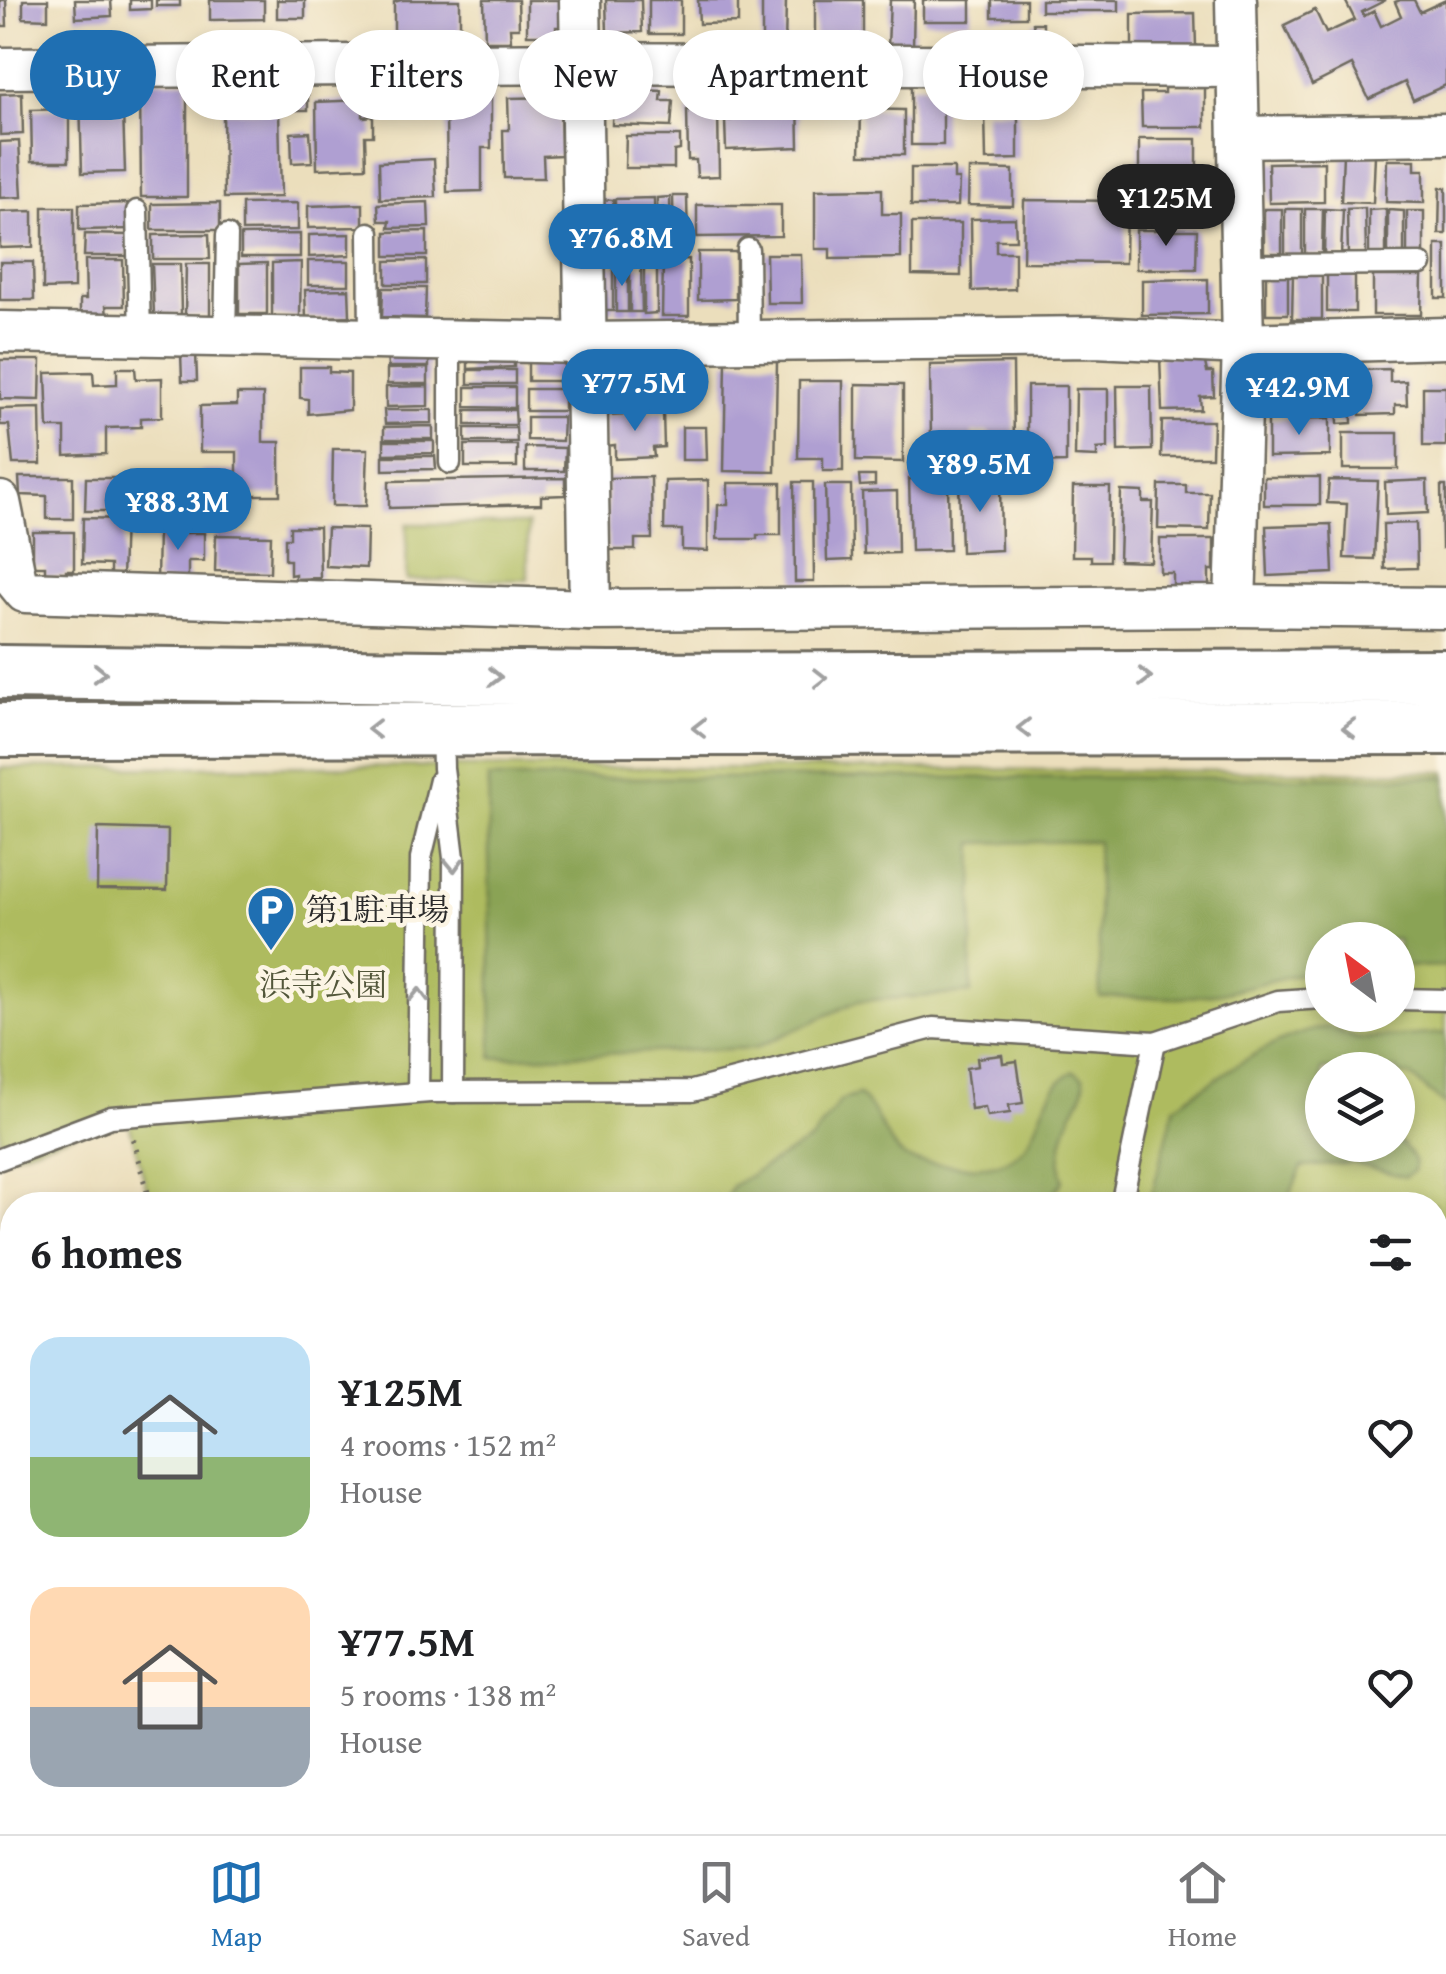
<!DOCTYPE html>
<meta charset="utf-8">
<style>
body{margin:0;font-family:"Gentium Book Plus","Noto Serif JP",serif;background:#f2f2f2;color:#202124;height:100vh;display:flex;flex-direction:column;font-size:38px;white-space:nowrap}
*{box-sizing:border-box;margin:0}
p{font-size:32px;color:#757577}
.icon{flex:none;width:55px;height:55px;fill:none;stroke:currentColor;stroke-width:2;stroke-linecap:round;stroke-linejoin:round}
.map{position:relative;flex:1;overflow:hidden}
.side{position:absolute;left:0px;top:1192px;width:1448px;height:642px;display:flex;flex-direction:column;background:#fff;border-radius:40px 40px 0 0;box-shadow:0 5px 15px #0003}
.side>*{flex:none}
.hud{position:absolute;left:30px;top:30px;width:1388px;height:90px;display:flex;gap:20px}
.needle{width:65px;rotate:328deg}
.tools{position:absolute;left:1305px;top:922px;display:grid;gap:20px}
.tools a{display:grid;place-items:center;width:110px;height:110px;border-radius:50%;background:#fff;box-shadow:0 5px 15px #0003;font-size:50px}
.price{position:absolute;translate:-50% -85px;padding:0 22px;border-radius:35px;background:#1f6fb2;color:#fff;font-size:32px;line-height:65px;filter:drop-shadow(0 2px 5px #0008)}
.price::after{content:'';position:absolute;left:50%;top:60px;width:30px;height:22px;margin-left:-15px;background:inherit;clip-path:polygon(0 0,100% 0,50% 100%)}
.price.active{background:#222;color:#fff}
ul{padding:0;list-style:none}
li{display:flex;align-items:center;gap:30px;height:250px;padding:0 30px}
li span{display:grid;place-items:center;flex:none;width:280px;height:200px;border-radius:30px;color:#555}
li>.icon{margin-inline-start:auto}
span .icon{width:120px;height:120px;fill:#fffc;stroke-width:1}
li b{font-size:42px}
h2{display:flex;justify-content:space-between;align-items:center;height:120px;padding:0 30px;font-size:42px}
.tag{padding:0 35px;border-radius:45px;background:#fff;box-shadow:0 5px 15px #0003;font-size:35px;line-height:90px}
.tag.active{background:#1f6fb2;color:#fff}
.tabs{display:flex;justify-content:space-around;align-items:center;height:140px;border-top:2px solid #e0e0e0;background:#fff;font-size:28px;color:#757577}
.tabs a{display:grid;justify-items:center;gap:5px}
.tabs .active{color:#1f6fb2}
.map>svg:first-child{display:block}
.green{fill:#aebb5e;stroke:#6c7344;stroke-width:2.5;fill-rule:evenodd}
.forest{fill:#8aa355;stroke:#5a6740;stroke-width:2.5}
.water{fill:#73bbeb;stroke:#4f738b;stroke-width:2.5}
.building{fill:#af9fd2}
.lines{fill:none;stroke-linecap:round;stroke-linejoin:round}
.service-casing{stroke:#6e6a5e;stroke-width:25}
.minor-casing{stroke:#6e6a5e;stroke-width:45}
.tertiary-casing{stroke:#6e6a5e;stroke-width:58}
.path{stroke:#6e6a5e;stroke-width:6;stroke-dasharray:2.5 8;stroke-linecap:butt}
.service{stroke:#fff;stroke-width:20}
.minor{stroke:#fff;stroke-width:40}
.tertiary{stroke:#fff;stroke-width:52}
.oneway{stroke:#a0a0a0}
.labels{text-anchor:middle;stroke-width:9;stroke-linejoin:round;paint-order:stroke}
.poi-label{font-size:32px;fill:#2b2b2b;stroke:#fcf5e5;text-anchor:start}
.park-label{font-size:32px;fill:#52563a;stroke:#fcf5e5}
</style>
<div class="map">
<svg width="1446" height="1834" viewBox="0 0 1446 1834">
<rect width="100%" height="100%" fill="#fcf5e5"/>
<filter id="ink" filterUnits="userSpaceOnUse"><feTurbulence type="fractalNoise" baseFrequency=".01" numOctaves="2"/><feDisplacementMap in="SourceGraphic" scale="20" xChannelSelector="R" yChannelSelector="G"/><feConvolveMatrix kernelMatrix="1 2 1 2 8 2 1 2 1" color-interpolation-filters="sRGB"/></filter>
<filter id="wash" filterUnits="userSpaceOnUse"><feTurbulence type="fractalNoise" baseFrequency=".0048" numOctaves="4" result="noise"/><feDisplacementMap in="SourceGraphic" scale="40" xChannelSelector="R" yChannelSelector="G"/><feGaussianBlur stdDeviation="2.25" result="paint"/><feColorMatrix in="noise" values="0 0 0 0 0 0 0 0 0 0 0 0 0 0 0 0 0 1.4 0 .05"/><feComposite in="paint" operator="in"/></filter>
<g filter="url(#wash)">
<rect width="100%" height="100%" fill="#ebdebc"/>
<g class="green">
<path d="M407,524H528V580H406Z"/>
<path d="M326,766L1446,772V1834H276L274,1823L1435,1822V1205H151L127,1116L0,1159V768ZM1322,940H1398V1015H1322ZM1322,1070H1398V1145H1322Z"/>
</g>
<g class="forest">
<path d="M1446,777V966L1398,967V940H1322V968L1222,993L1180,998L1100,997L1097,841L974,843L971,993L858,1001L755,1048L492,1058L488,778Z"/>
<path d="M1329,1027L1357,1039L1446,1033V1105L1410,1076L1398,1074V1070H1322V1145H1398V1139L1414,1159L1415,1170L1405,1177L1353,1163L1302,1167L1288,1199L1291,1205H1149L1175,1106C1223,1075 1272,1035 1329,1027Z"/>
<path d="M1074,1071L1084,1078C1086,1098 1074,1105 1068,1123C1061,1142 1058,1162 1063,1181C1037,1217 1018,1205 982,1190L950,1205H723L732,1186L812,1139L841,1100L859,1095C880,1112 882,1140 905,1157C916,1164 938,1163 951,1165C1057,1179 1022,1098 1074,1071Z"/>
<path d="M1435,1295L1441,1296L1446,1305V1347L1435,1353Z"/>
<path d="M1435,1467L1446,1470V1834H1196L1195,1823L1435,1822Z"/>
<path d="M740,1822H1110L1112,1834H694Z"/>
</g>
<path class="water" d="M40,1823H128L129,1834H41Z"/>
<g id="blocks">
<g class="building">
<path d="M0,0H6L7,26H0Z"/>
<path d="M23,0H48V19L23,18Z"/>
<path d="M75,0H111L112,16L76,18Z"/>
<path d="M130,0H151V9L130,10Z"/>
<rect x="156" y="0" width="24" height="6"/>
<path d="M210,0H264V19L210,20Z"/>
<rect x="277" y="0" width="28" height="18"/>
<path d="M401,0H460V38H394V2Z"/>
<path d="M484,0H518L519,28H510L511,41H485Z"/>
<path d="M527,0H565V27H556V35H527Z"/>
<path d="M606,0H641L642,32L607,33Z"/>
<rect x="649" y="0" width="32" height="34"/>
<path d="M698,0H738V23L699,24Z"/>
<path d="M762,0H786L785,49L762,48Z"/>
<path d="M815,0H863V48L815,49Z"/>
<path d="M890,0H914L913,47H888Z"/>
<rect x="923" y="0" width="48" height="21"/>
<rect x="992" y="0" width="34" height="17"/>
<rect x="1041" y="0" width="78" height="11"/>
<path d="M1345,0H1386L1362,12L1364,16L1374,11L1381,26L1401,16L1395,2L1400,0H1414L1420,12L1446,0V85L1413,100L1405,82L1369,99L1352,65L1312,85L1284,25L1315,10L1326,33L1355,20Z"/>
<path d="M1195,13L1196,47H1132V14Z"/>
<path d="M1033,23H1043V38L1034,39Z"/>
<path d="M140,81H187V197H141Z"/>
<path d="M281,81V105L223,106V82Z"/>
<path d="M806,81L807,95H790V82Z"/>
<path d="M308,83V110H289V84Z"/>
<path d="M911,85H926V90H943V145H911Z"/>
<path d="M1164,88H1205V127H1142L1141,93H1164Z"/>
<path d="M458,90H491V148H482V191L447,192L446,111L458,112Z"/>
<path d="M639,90L662,91L661,101H673L671,127L612,125L613,94L639,95Z"/>
<path d="M22,93L23,134L0,135V94Z"/>
<path d="M100,95L101,100H112L113,111L123,110L125,172L82,173L80,96Z"/>
<path d="M560,97L561,155L543,156L544,178H504L503,130H509L508,98Z"/>
<path d="M798,98L799,147L726,150L725,120H731L730,101Z"/>
<path d="M363,100V117L373,116V136H365L366,167L317,169L316,102Z"/>
<path d="M69,109V161H32L31,110Z"/>
<path d="M718,109L719,176L697,177L696,160H688L687,110Z"/>
<path d="M861,109L904,110V155H860Z"/>
<path d="M223,111H279L281,197L224,198Z"/>
<path d="M1018,111V159L986,160L985,112Z"/>
<path d="M310,132L312,162L292,163L291,133Z"/>
<path d="M626,136H680V150L674,151V168H625Z"/>
<path d="M1139,139H1197V173L1139,172Z"/>
<path d="M19,141L22,197L0,198V142Z"/>
<path d="M1343,154L1375,155L1373,203L1341,202Z"/>
<path d="M434,159L436,197L380,199L379,162Z"/>
<path d="M1387,160H1415V170H1424V203L1386,202Z"/>
<path d="M1324,162V202L1269,203L1268,163Z"/>
<path d="M911,168H954V179H959L958,206H911Z"/>
<path d="M969,169L1013,170V206L968,205Z"/>
<path d="M1139,186L1196,187L1195,221H1138Z"/>
<path d="M1440,188H1446V234H1439Z"/>
<path d="M882,189V214H901V258L830,259V249H815V190Z"/>
<path d="M673,196H687L688,245H674Z"/>
<path d="M670,197L671,246H658L657,198Z"/>
<path d="M654,198L655,246L644,245L643,209L642,245H598V199L613,200L615,224V199Z"/>
<path d="M1024,200L1126,201L1125,263L1023,262Z"/>
<path d="M428,202L429,227L389,228L390,221H379L378,204Z"/>
<path d="M128,203V229L79,230V204Z"/>
<path d="M220,203V230H152V204Z"/>
<path d="M298,203V230L242,231V204Z"/>
<path d="M363,204V227L308,228V206Z"/>
<path d="M697,205H781V236L697,237Z"/>
<path d="M43,207H74V288L43,289Z"/>
<path d="M1365,208L1366,255L1348,256L1347,209Z"/>
<rect x="1264" y="209" width="18" height="44"/>
<rect x="1285" y="209" width="17" height="47"/>
<path d="M1305,209H1323L1322,255H1305Z"/>
<path d="M1325,209L1343,210L1341,256H1324Z"/>
<path d="M1386,209V257L1369,256V210Z"/>
<path d="M1388,210L1404,211V257L1388,256Z"/>
<path d="M33,211V247L0,248V212Z"/>
<rect x="1407" y="211" width="17" height="45"/>
<path d="M1015,218L1016,240H996V252H1015V289L972,291L971,219Z"/>
<path d="M912,223H961V276L912,275Z"/>
<path d="M1136,230H1197L1196,269H1136Z"/>
<path d="M427,231V256H386V232Z"/>
<path d="M85,234L129,235L128,256H84Z"/>
<path d="M209,234L210,259H153V235Z"/>
<path d="M300,234V257H241V235Z"/>
<path d="M350,234V255L309,257V235Z"/>
<rect x="1436" y="245" width="10" height="53"/>
<path d="M698,252H736V299L698,300Z"/>
<path d="M766,254H801L802,303H767Z"/>
<path d="M689,259V316H662L663,260Z"/>
<path d="M85,260H123L124,306H106L107,317L80,318V299H86Z"/>
<path d="M426,260V284H386V261Z"/>
<rect x="308" y="261" width="41" height="24"/>
<path d="M0,262H33L34,300H0Z"/>
<path d="M301,262L300,316H272V263Z"/>
<path d="M267,263V314H239V264Z"/>
<path d="M152,264H180L181,314L154,315Z"/>
<path d="M186,264H210V316H185Z"/>
<rect x="599" y="266" width="14" height="45"/>
<rect x="616" y="266" width="12" height="46"/>
<path d="M641,266L642,312H630V267Z"/>
<path d="M644,266H657V313L644,314Z"/>
<rect x="1266" y="273" width="22" height="41"/>
<path d="M1293,273H1322V319H1292Z"/>
<rect x="1327" y="273" width="28" height="39"/>
<path d="M1373,276H1422L1421,315H1373Z"/>
<path d="M1208,279V314L1142,315V280Z"/>
<path d="M383,288H426L425,318L382,317Z"/>
<path d="M349,289L350,316L306,318L305,290Z"/>
<path d="M196,352L197,381H182L181,353Z"/>
<path d="M514,352V367L468,369V353Z"/>
<path d="M387,353H429V367H388Z"/>
<path d="M1203,354L1207,372H1213L1214,396L1200,397L1201,410L1162,411L1160,356Z"/>
<path d="M565,356V381H528V357Z"/>
<path d="M665,357V398L613,399V358Z"/>
<path d="M1296,357L1330,358L1329,395H1317V410H1282V401L1271,402L1272,371H1278V363L1296,364Z"/>
<path d="M0,360H41L40,400L0,399Z"/>
<path d="M726,361L777,362L775,472L724,471Z"/>
<path d="M1013,363L1014,449L989,450V432L972,433V440H931L930,365Z"/>
<path d="M300,367H329V372L350,373V410L308,414V399L300,398Z"/>
<path d="M117,368H135L136,379L162,378V417L141,418V427L106,428V454L65,456V428H48L46,373L93,372L94,385L117,384Z"/>
<path d="M428,368V384H387V369Z"/>
<path d="M1390,369V382L1406,381L1407,405H1395V414L1360,415L1359,370Z"/>
<rect x="468" y="370" width="47" height="14"/>
<path d="M1350,371L1352,423L1338,424L1336,372Z"/>
<path d="M799,381H843V471H823V458H798Z"/>
<path d="M856,384L903,385V462L856,461Z"/>
<path d="M428,386V406L386,407V387Z"/>
<path d="M1027,386H1066V462L1027,463Z"/>
<path d="M1117,386H1151L1152,450L1118,451Z"/>
<path d="M466,387H515V408L466,407Z"/>
<rect x="1423" y="387" width="23" height="59"/>
<rect x="526" y="389" width="38" height="22"/>
<path d="M1076,389H1108V448L1097,449V457L1075,456Z"/>
<path d="M237,394H263V442H280V495H233L232,521H201V472H237V452H200V406L237,405Z"/>
<path d="M40,408L41,464H13L9,425H0V409Z"/>
<path d="M384,410H432V423L385,424Z"/>
<path d="M466,410H515L516,425H466Z"/>
<path d="M663,412L664,447L653,448L654,457L615,459V445L606,446L605,415Z"/>
<path d="M527,417H563L562,441L527,440Z"/>
<path d="M1330,418V456L1268,457V419Z"/>
<path d="M1162,421H1213L1212,457H1161Z"/>
<path d="M433,426V439H384V427Z"/>
<path d="M682,427H706L707,460H682Z"/>
<path d="M465,428H516L517,442H465Z"/>
<rect x="1343" y="433" width="55" height="36"/>
<path d="M384,441H434V453L384,454Z"/>
<rect x="465" y="445" width="52" height="22"/>
<path d="M525,447L565,448L564,471H525Z"/>
<path d="M333,449H368L366,506H332Z"/>
<path d="M383,456H435L436,469L383,470Z"/>
<path d="M997,456H1012V470L998,471Z"/>
<path d="M188,476L189,515L150,516L149,477Z"/>
<path d="M859,476H875V485L860,486Z"/>
<path d="M19,477H73V519H47V496L20,495Z"/>
<path d="M651,477L652,539H635V550H608L607,478Z"/>
<rect x="1264" y="477" width="56" height="28"/>
<path d="M86,478H133V511H85Z"/>
<path d="M565,478V495L541,496V504L389,508V481Z"/>
<path d="M909,479H948L949,550L911,551Z"/>
<path d="M1000,479L1001,550L961,552L959,480Z"/>
<path d="M708,480V551L682,550V530H664L665,481Z"/>
<path d="M1329,480L1378,481L1374,559L1344,558L1347,504L1327,503Z"/>
<path d="M1427,480L1428,513L1386,515L1385,482Z"/>
<path d="M794,482H813L814,582H795Z"/>
<path d="M728,483H781V535H757V539H717L718,505H728Z"/>
<path d="M825,485H851L852,560L827,561Z"/>
<path d="M1159,485H1186V493H1210L1209,530L1158,529Z"/>
<path d="M1441,486H1446V548H1442Z"/>
<path d="M1073,487H1110L1109,561H1091V556H1072Z"/>
<path d="M897,491L898,553L864,554L862,492Z"/>
<path d="M1121,491L1143,492V502H1153L1151,562L1119,561Z"/>
<path d="M83,518L124,519L122,578H110V565L82,564Z"/>
<path d="M1416,523L1417,568L1384,569L1383,524Z"/>
<path d="M1331,524L1333,573L1268,576L1266,526Z"/>
<path d="M290,527H319L320,578L295,579V574L290,575V560H285V538H290Z"/>
<path d="M158,528H186L187,533H204V561H188V582H157Z"/>
<path d="M327,528L367,529L366,568L325,566Z"/>
<path d="M33,532H74V570H66V576H45V566H33Z"/>
<path d="M216,535L271,536L270,572L215,571Z"/>
<path d="M1160,539H1214V570H1209V585L1173,588V573H1160Z"/>
<path d="M98,828L168,830L167,890L97,889Z"/>
<path d="M1002,1055L1003,1063L1017,1061L1023,1103L1009,1105L1010,1113L987,1116L985,1107L971,1109L966,1068L978,1066L977,1058Z"/>
</g>
</g>
</g>
<g filter="url(#ink)">
<use href="#blocks" fill-opacity="0" stroke="#6e6a5e" stroke-width="2.5"/>
<g class="lines">
<g class="service-casing">
<g id="service">
<path d="M137,211L140,335"/>
<path d="M369,233L370,339"/>
<path d="M748,249L749,341"/>
<path d="M1241,265L1421,264"/>
<path d="M225,336L227,235"/>
<path d="M450,463V340"/>
<path d="M442,729L443,768L454,858L453,1092"/>
<path d="M1398,999L1446,1000"/>
<path d="M418,1092L421,858L440,780"/>
<path d="M0,1159L111,1117L430,1092L692,1091L933,1028L1155,1042L1278,1001L1322,998"/>
<path d="M1121,1205L1155,1042"/>
<path d="M1158,1822L1160,1834"/>
</g>
</g>
<g class="minor-casing">
<g id="minor">
<path d="M580,0L590,610"/>
<path d="M0,68L579,63L1237,67"/>
<path d="M1239,137L1446,134"/>
<path d="M0,332L584,343L1095,337L1243,344L1446,338"/>
<path d="M0,502L16,581L25,592L590,610L1235,606L1446,608"/>
<path d="M1235,606L1243,344L1236,0"/>
</g>
</g>
<g class="tertiary-casing">
<g id="tertiary">
<path d="M0,672L610,679L1446,676"/>
<path d="M0,730L1446,728"/>
</g>
</g>
<g class="path">
<path d="M133,1139L151,1205"/>
<path d="M274,1822L276,1834"/>
</g>
<use href="#service" class="service"/>
<use href="#minor" class="minor"/>
<use href="#tertiary" class="tertiary"/>
</g>
<defs><path id="oneway-chevron" d="M-2-3.5L2.5 0L-2 3.5" fill="none" stroke-width="1.6" stroke-linecap="round" stroke-linejoin="round" transform="scale(2.5)"/></defs>
<g class="oneway">
<use href="#oneway-chevron" transform="translate(100 673) rotate(1)"/>
<use href="#oneway-chevron" transform="translate(495 677) rotate(1)"/>
<use href="#oneway-chevron" transform="translate(1145 677)"/>
<use href="#oneway-chevron" transform="translate(820 678)"/>
<use href="#oneway-chevron" transform="translate(699 728) rotate(180)"/>
<use href="#oneway-chevron" transform="translate(1024 728) rotate(180)"/>
<use href="#oneway-chevron" transform="translate(1349 728) rotate(180)"/>
<use href="#oneway-chevron" transform="translate(374 729) rotate(180)"/>
<use href="#oneway-chevron" transform="translate(454 865) rotate(88)"/>
<use href="#oneway-chevron" transform="translate(419 995) rotate(-89)"/>
</g>
</g>
<defs>
<g id="parking-pin" transform="scale(2.5)"><path d="M0 17L-7.5 6A9.5 9.5 0 1 1 7.5 6Z" fill="#1f6fb2" stroke="#fcf5e5"/><path d="M-3.5-5.5H1a3.5 3.5 0 0 1 0 7H-1V5.5H-3.5ZM-1-3.4V-.6H.8a1.4 1.4 0 0 0 0-2.8Z" fill="#fff"/></g>
</defs>
<g fill-rule="evenodd">
<use href="#parking-pin" x="271" y="910"/>
</g>
<g class="labels">
<g class="poi-label">
<text x="306" y="921">第1駐車場</text>
</g>
<g class="park-label">
<text x="323" y="996">浜寺公園</text>
</g>
</g>
</svg>
<div class="tools">
<a><svg class="needle" viewBox="-14 -14 28 28"><path d="M0-13l5 13h-10z" fill="#e53935"/><path d="M0 13l5-13h-10z" fill="#757577"/></svg></a>
<a><svg class="icon" aria-label="layers" viewBox="0 0 24 24"><path d="M12 4l9 5-9 5-9-5zM3 14l9 5 9-5"/></svg></a>
</div>
<b class="price active" style="left:1166px;top:249px">¥125M</b>
<b class="price" style="left:622px;top:289px">¥76.8M</b>
<b class="price" style="left:635px;top:434px">¥77.5M</b>
<b class="price" style="left:1299px;top:438px">¥42.9M</b>
<b class="price" style="left:980px;top:515px">¥89.5M</b>
<b class="price" style="left:178px;top:553px">¥88.3M</b>
<div class="hud">
<a class="tag active">Buy</a>
<a class="tag">Rent</a>
<a class="tag">Filters</a>
<a class="tag">New</a>
<a class="tag">Apartment</a>
<a class="tag">House</a>
</div>
<section class="side">
<h2>6 homes<svg class="icon" aria-label="filters" viewBox="0 0 24 24"><path d="M4 7h16M4 17h16"/><circle cx="9" cy="7" r="2"/><circle cx="15" cy="17" r="2"/></svg></h2>
<ul>
<li><span style="background:linear-gradient(#bfe0f5 60%,#8fb573 0)"><svg class="icon" aria-label="home" viewBox="0 0 24 24"><path d="M3 11l9-7 9 7M6 9v11h12V9"/></svg></span><div><b>¥125M</b><p>4 rooms · 152 m²</p><p>House</p></div><svg class="icon" aria-label="heart" viewBox="0 0 24 24"><path d="M12 20l-8-8c-3-5 5-10 8-4 3-6 11-1 8 4z"/></svg></li>
<li><span style="background:linear-gradient(#ffd9b3 60%,#9aa5b1 0)"><svg class="icon" aria-label="home" viewBox="0 0 24 24"><path d="M3 11l9-7 9 7M6 9v11h12V9"/></svg></span><div><b>¥77.5M</b><p>5 rooms · 138 m²</p><p>House</p></div><svg class="icon" aria-label="heart" viewBox="0 0 24 24"><path d="M12 20l-8-8c-3-5 5-10 8-4 3-6 11-1 8 4z"/></svg></li>
</ul>
</section>
</div>
<nav class="tabs">
<a class="active"><svg class="icon" aria-label="map" viewBox="0 0 24 24"><path d="M3 6l6-2 6 2 6-2v14l-6 2-6-2-6 2zM9 4v14M15 6v14"/></svg>Map</a>
<a><svg class="icon" aria-label="saved" viewBox="0 0 24 24"><path d="M7 4h10v16l-5-4-5 4z"/></svg>Saved</a>
<a><svg class="icon" aria-label="home" viewBox="0 0 24 24"><path d="M3 11l9-7 9 7M6 9v11h12V9"/></svg>Home</a>
</nav>
